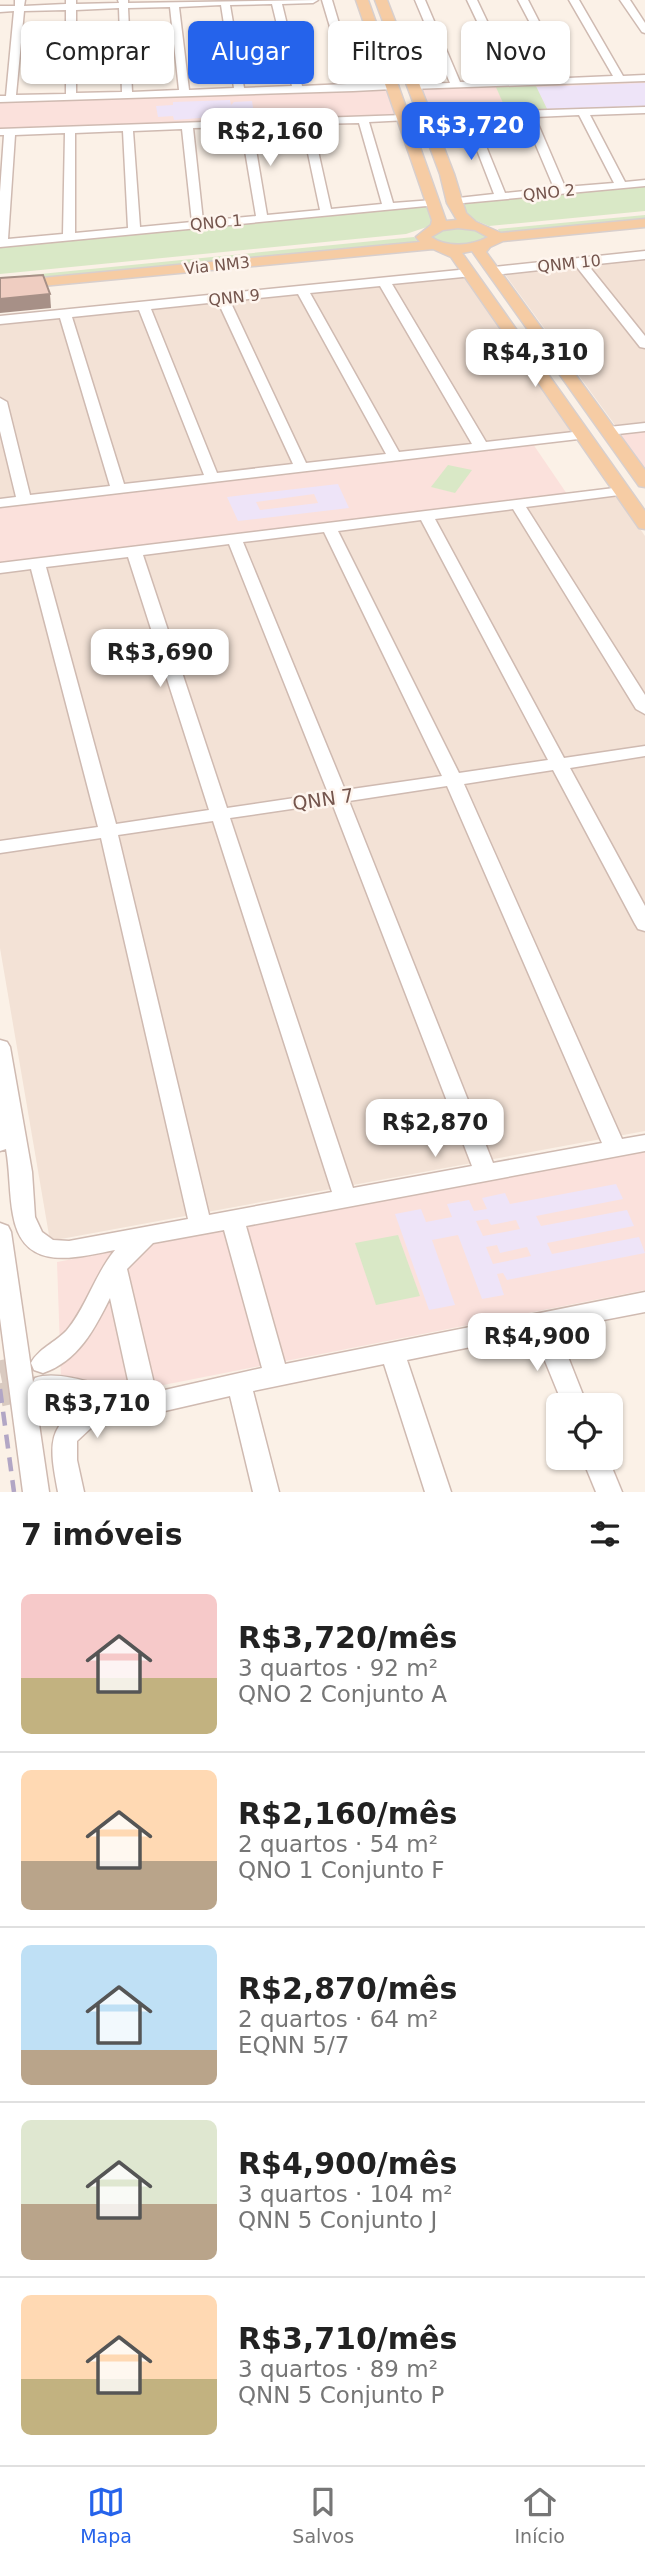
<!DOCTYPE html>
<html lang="pt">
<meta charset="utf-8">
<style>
body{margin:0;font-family:"DejaVu Sans",sans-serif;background:#f6f6f6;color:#222;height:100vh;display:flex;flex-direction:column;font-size:26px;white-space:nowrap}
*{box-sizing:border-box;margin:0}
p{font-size:23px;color:#767676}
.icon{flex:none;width:38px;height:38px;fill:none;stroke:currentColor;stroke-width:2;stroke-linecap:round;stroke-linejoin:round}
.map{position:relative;height:1492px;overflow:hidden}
.sheet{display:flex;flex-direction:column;background:#fff;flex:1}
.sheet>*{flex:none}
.guide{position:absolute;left:21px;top:21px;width:604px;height:63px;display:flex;gap:14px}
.tools{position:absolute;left:546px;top:1393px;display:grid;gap:14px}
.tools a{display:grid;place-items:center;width:77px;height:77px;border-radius:10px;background:#fff;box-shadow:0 2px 5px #0004;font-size:35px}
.price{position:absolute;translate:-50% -60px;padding:0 16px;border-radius:14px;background:#fff;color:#222;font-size:23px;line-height:46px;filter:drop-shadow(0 2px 4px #0008)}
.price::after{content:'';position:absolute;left:50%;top:42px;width:21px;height:16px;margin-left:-10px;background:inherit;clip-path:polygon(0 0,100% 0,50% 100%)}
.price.current{background:#2563eb;color:#fff}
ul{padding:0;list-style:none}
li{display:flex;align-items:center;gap:21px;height:175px;padding:0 21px}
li+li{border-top:2px solid #e0e0e0}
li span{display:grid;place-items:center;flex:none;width:196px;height:140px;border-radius:10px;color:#555}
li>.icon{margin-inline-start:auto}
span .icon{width:84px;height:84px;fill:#fffc;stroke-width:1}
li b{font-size:30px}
h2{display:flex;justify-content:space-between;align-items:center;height:84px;padding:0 21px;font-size:30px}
.chip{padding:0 24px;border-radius:10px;background:#fff;box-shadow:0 2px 5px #0004;font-size:24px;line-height:63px}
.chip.current{background:#2563eb;color:#fff}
.dock{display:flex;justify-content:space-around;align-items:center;height:98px;border-top:2px solid #e0e0e0;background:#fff;font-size:19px;color:#767676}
.dock a{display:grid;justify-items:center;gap:4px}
.dock .current{color:#2563eb}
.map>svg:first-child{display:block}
.residential{fill:#f3e2d6}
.commercial{fill:#fbe1dc}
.education{fill:#eee4f8;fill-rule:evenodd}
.green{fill:#d9e8c6}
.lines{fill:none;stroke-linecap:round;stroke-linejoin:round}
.minor-tunnel{stroke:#d9cac0;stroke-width:23;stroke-dasharray:23 11;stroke-linecap:butt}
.minor-casing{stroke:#cfbab1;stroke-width:3}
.major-casing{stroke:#d8cfcd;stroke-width:3}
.minor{fill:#fff;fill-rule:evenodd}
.major{fill:#f6cca4;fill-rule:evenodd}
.rail{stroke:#b2a6c5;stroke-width:4.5;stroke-dasharray:14 9;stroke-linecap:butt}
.shaded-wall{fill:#a79087}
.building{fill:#efcdc1;stroke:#a79087;stroke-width:2}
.labels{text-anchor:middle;stroke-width:5;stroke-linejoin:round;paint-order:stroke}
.far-street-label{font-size:16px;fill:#74554d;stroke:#fef5ee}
.street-label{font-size:19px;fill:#74554d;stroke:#fef5ee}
</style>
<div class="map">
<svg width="645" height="1492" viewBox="0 0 645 1492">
<rect width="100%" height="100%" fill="#fbf1e7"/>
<g class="residential">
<path d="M645,259V422L615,425L504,273Z"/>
<path d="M465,277L573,432L0,499V324Z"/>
<path d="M618,496L645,536V1131L50,1241L0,948V573Z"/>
</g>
<g class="commercial">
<path d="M645,80V107L427,115L418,88Z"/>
<path d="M389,90L399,115L0,129V102Z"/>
<path d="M645,430V470L619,433Z"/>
<path d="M533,444L567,494L0,564V506Z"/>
<path d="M645,1150V1290L62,1405L57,1262Z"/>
</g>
<g class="education">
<path d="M645,83V106L547,109L536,87Z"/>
<path d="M230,100L231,105L234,102L252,101L254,114L174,120L173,116L158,117L156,106L173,105V102Z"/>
<path d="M338,484L349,508L238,521L227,497ZM314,494L318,503L260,510L256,502Z"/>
<path d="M616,1184L623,1199L536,1216L541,1226L627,1210L634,1226L547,1243L552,1254L639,1237L645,1253L507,1280L503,1273L497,1274L504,1295L482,1299L458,1235L432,1240L455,1305L429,1310L395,1214L421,1209L426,1222L452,1217L447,1204L469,1200L474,1211L487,1209L482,1198L505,1193L510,1204ZM488,1219L491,1225L516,1220L520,1229L483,1236L476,1221ZM497,1245L500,1253L527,1247L531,1256L493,1264L486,1247Z"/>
</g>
<g class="green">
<path d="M535,84L548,111L507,112L495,85Z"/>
<path d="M645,185V211L489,226L467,217L462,204Z"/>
<path d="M416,206H432L435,216L430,226L406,234L0,274V245Z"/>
<path d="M645,215V221L501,235L498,229Z"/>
<path d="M457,227L471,228L489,235C473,249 450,244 431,241L430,234Z"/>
<path d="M414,237L419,243L0,284V278Z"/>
<path d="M448,465L472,470L455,493L431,487Z"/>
<path d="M398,1235L420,1296L376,1305L355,1243Z"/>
</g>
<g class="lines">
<g class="minor-tunnel">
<path d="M0,1372L29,1366"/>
<path d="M0,1395L31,1388"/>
</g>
<g class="minor-casing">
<g id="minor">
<path d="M15,0H25L24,6L66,4V0H76V4L119,3L118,0H128V3L318,0L313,3L282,4L302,86L347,84L322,0H332L357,84L393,83L398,86L393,89L353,91L0,102V96H6L14,11L0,12V6H15ZM272,4L292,86L244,88L230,5ZM221,5L234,88L189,90L179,7ZM170,7L179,90L132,92L128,8ZM119,8L122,92L76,93V10ZM66,10V94L16,95L24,11Z"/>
<path d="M415,0H425L460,82L505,80L467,0H477L515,80L559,78L518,0H528L568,78L613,76L569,0H579L623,76L645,75V81L410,89V85L414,84L450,83Z"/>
<path d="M620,0H630L645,23V33L642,32Z"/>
<path d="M645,107V113L590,115L625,182L645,180V186L453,204L447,201L449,199L494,194L465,119L425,120L420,117L425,114ZM579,115L614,183L565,187L535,117ZM524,117L554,188L505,193L475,119Z"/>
<path d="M404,115L409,118L408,120L369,122L393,203L433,200L437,201V205L0,247V192L4,135H0V129ZM359,123L382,204L331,209L312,124ZM302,125L320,210L267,215L252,126ZM241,127L256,216L203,221L193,128ZM182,129L192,222L140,227L133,131ZM123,131L128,228L75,233V133ZM65,133L63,234L8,239L15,135Z"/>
<path d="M645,251V259L588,265L645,336V348L640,347L576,266L494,275L488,271L494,267Z"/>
<path d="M469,269L473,270V276L392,284L486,442L582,431L587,432V438L0,507V499L16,497L0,431V398L7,402L30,495L110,486L60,318L0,324V316ZM380,286L472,444L399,452L310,293ZM298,294L386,454L306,463L230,301ZM218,302L293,464L217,473L151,309ZM139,310L204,475L124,484L72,317Z"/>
<path d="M645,423V431L609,435L602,431L609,427Z"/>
<path d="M622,487L629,491L627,494L526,507L645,695V714L636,709L513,509L435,519L564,758L645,746V756L570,768L645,906V931L638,929L635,924L553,770L464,784L622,1139L645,1135V1151L246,1226L285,1364L645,1292V1312L557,1329L587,1405H563L534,1334L407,1360L451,1492H425L384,1364L253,1391L279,1492H253L230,1396L91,1428L77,1441V1460L84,1492H58C50,1450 43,1418 95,1406L44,1395L34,1390L49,1492H23L0,1318V1223L8,1226L11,1232L33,1382L35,1378C60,1369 106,1388 131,1394L110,1298C94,1330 78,1361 43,1373L34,1370L31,1363C38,1349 56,1342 67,1330C87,1306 95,1274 115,1250C74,1258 23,1273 13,1215C9,1194 10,1171 6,1149L0,1151V1040L7,1042L10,1047L32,1172L35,1217L42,1232L53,1240L69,1241L188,1219L101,838L0,853V841L98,827L31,569L0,573V563ZM421,520L548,760L459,773L338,531ZM324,532L442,776L345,790L243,542ZM229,544L328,793L227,808L143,555ZM128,557L209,810L116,824L46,567ZM447,786L602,1143L493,1163L349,801ZM332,803L472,1166L353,1188L230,818ZM213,821L332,1192L209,1215L118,835ZM224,1230L262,1368L156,1392L127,1269L153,1243Z"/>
<path d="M582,1458H608L622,1492H596Z"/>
</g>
</g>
<g class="major-casing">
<path id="major" d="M356,0H368L446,221L457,220L447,203L440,174L375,0H387L454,174L466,213L476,222L501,233L645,219V227L503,241L490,247L486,252L645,470V487L639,486L472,251L462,253L645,511V529L639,528L451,257L433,249L0,290V282L420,242L416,237L431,225L432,220ZM458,228L475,230L488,237C471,246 447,248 431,237L443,230Z"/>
</g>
<use href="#minor" class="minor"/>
<use href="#major" class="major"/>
<path class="rail" d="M0,1389L14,1492"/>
</g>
<path class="shaded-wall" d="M50,294L51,308L0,313V299Z"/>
<path class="building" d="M43,275L50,294L0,299V278Z"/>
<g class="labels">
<g class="far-street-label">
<text transform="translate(549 192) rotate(-6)" y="6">QNO 2</text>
<text transform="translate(216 222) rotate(-5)" y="6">QNO 1</text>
<text transform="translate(569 263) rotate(-6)" y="6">QNM 10</text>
<text transform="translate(217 265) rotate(-6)" y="6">Via NM3</text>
<text transform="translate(234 297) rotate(-6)" y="6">QNN 9</text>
</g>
<g class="street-label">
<text transform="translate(323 799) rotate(-8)" y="7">QNN 7</text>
</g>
</g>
</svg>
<div class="tools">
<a><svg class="icon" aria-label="locate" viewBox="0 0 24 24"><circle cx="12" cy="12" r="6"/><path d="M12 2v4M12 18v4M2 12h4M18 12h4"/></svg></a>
</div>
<b class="price current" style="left:471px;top:162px">R$3,720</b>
<b class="price" style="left:270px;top:168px">R$2,160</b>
<b class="price" style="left:535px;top:389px">R$4,310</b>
<b class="price" style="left:160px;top:689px">R$3,690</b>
<b class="price" style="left:435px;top:1159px">R$2,870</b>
<b class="price" style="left:537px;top:1373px">R$4,900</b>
<b class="price" style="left:97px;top:1440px">R$3,710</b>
<div class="guide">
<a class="chip">Comprar</a>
<a class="chip current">Alugar</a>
<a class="chip">Filtros</a>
<a class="chip">Novo</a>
</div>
</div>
<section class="sheet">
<h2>7 imóveis<svg class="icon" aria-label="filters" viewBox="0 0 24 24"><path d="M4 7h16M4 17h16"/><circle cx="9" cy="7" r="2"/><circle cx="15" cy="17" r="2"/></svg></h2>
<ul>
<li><span style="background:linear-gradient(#f6c9c9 60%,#c2b280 0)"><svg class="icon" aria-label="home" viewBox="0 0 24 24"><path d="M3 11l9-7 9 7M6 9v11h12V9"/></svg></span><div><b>R$3,720/mês</b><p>3 quartos · 92 m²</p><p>QNO 2 Conjunto A</p></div></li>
<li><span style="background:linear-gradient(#ffd9b3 65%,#b9a48a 0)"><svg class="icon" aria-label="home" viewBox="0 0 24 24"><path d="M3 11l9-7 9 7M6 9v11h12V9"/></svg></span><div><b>R$2,160/mês</b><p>2 quartos · 54 m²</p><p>QNO 1 Conjunto F</p></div></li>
<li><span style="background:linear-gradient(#bfe0f5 75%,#b9a48a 0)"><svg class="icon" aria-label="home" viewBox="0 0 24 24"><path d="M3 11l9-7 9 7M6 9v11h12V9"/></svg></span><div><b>R$2,870/mês</b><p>2 quartos · 64 m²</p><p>EQNN 5/7</p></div></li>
<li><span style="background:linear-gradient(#dfe7d0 60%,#b9a48a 0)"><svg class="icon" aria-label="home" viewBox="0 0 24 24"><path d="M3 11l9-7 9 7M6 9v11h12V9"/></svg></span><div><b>R$4,900/mês</b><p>3 quartos · 104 m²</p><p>QNN 5 Conjunto J</p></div></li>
<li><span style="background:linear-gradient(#ffd9b3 60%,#c2b280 0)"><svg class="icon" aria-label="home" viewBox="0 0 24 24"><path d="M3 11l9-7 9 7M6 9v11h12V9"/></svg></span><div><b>R$3,710/mês</b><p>3 quartos · 89 m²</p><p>QNN 5 Conjunto P</p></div></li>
</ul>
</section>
<nav class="dock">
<a class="current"><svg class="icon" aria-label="map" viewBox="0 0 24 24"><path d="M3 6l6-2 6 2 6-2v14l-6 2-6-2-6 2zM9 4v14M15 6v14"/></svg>Mapa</a>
<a><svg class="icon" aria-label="saved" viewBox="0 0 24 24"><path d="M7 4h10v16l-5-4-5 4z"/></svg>Salvos</a>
<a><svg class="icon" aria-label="home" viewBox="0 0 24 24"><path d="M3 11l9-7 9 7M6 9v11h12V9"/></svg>Início</a>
</nav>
